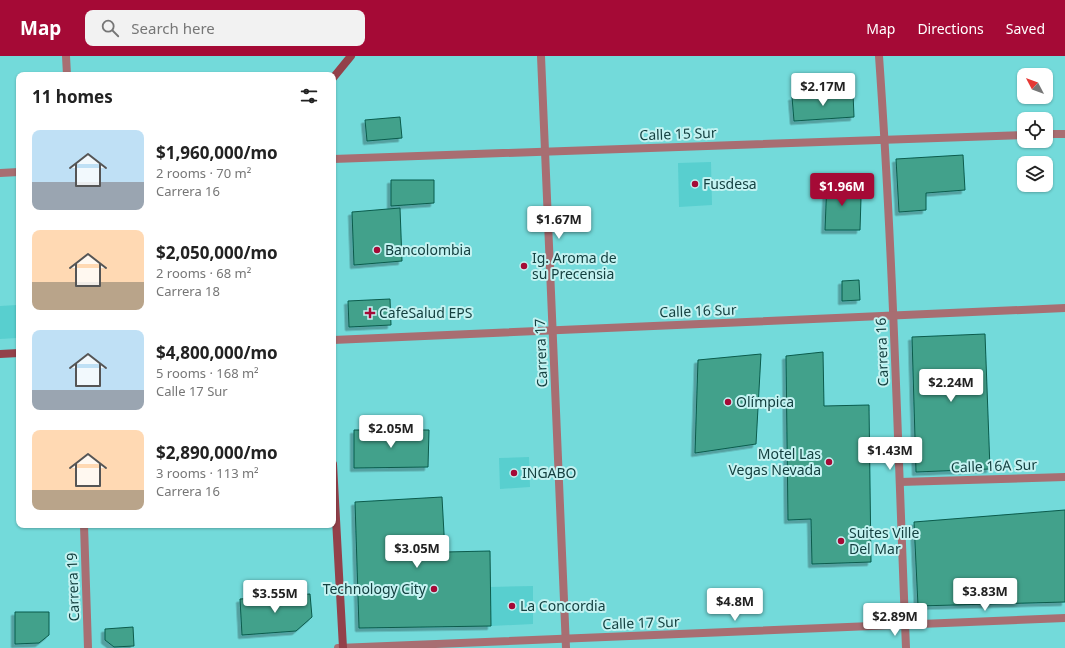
<!DOCTYPE html>
<meta charset="utf-8">
<style>
body{margin:0;font-family:"Noto Sans",sans-serif;background:#f2f2f2;color:#222;height:100vh;display:flex;flex-direction:column;font-size:15px;white-space:nowrap}
*{box-sizing:border-box;margin:0}
p{font-size:13px;color:#767676}
.icon{flex:none;width:22px;height:22px;fill:none;stroke:currentColor;stroke-width:2;stroke-linecap:round;stroke-linejoin:round}
.map{position:relative;flex:1;overflow:hidden}
.panel{position:absolute;left:16px;top:16px;width:320px;height:456px;display:flex;flex-direction:column;background:#fff;border-radius:8px;box-shadow:0 1px 3px #0004}
.panel>*{flex:none}
.needle{width:26px;rotate:311deg}
.buttons{position:absolute;left:1017px;top:12px;display:grid;gap:8px}
.buttons a{display:grid;place-items:center;width:36px;height:36px;border-radius:8px;background:#fff;box-shadow:0 1px 3px #0004;font-size:20px}
.price{position:absolute;translate:-50% -34px;padding:0 9px;border-radius:4px;background:#fff;color:#222;font-size:13px;line-height:26px;filter:drop-shadow(0 1px 2px #0008)}
.price::after{content:'';position:absolute;left:50%;top:24px;width:12px;height:9px;margin-left:-6px;background:inherit;clip-path:polygon(0 0,100% 0,50% 100%)}
.price.on{background:#a50a36;color:#fff}
ul{padding:0;list-style:none}
li{display:flex;align-items:center;gap:12px;height:100px;padding:0 16px}
li span{display:grid;place-items:center;flex:none;width:112px;height:80px;border-radius:8px;color:#555}
li>.icon{margin-inline-start:auto}
span .icon{width:48px;height:48px;fill:#fffc;stroke-width:1}
li b{font-size:17px}
h2{display:flex;justify-content:space-between;align-items:center;height:48px;padding:0 16px;font-size:17px}
header{display:flex;align-items:center;gap:24px;box-sizing:border-box;height:56px;padding:0 20px;background:#a50a36;color:#fff}
header strong{font-size:19px}
nav{display:flex;gap:22px;margin-inline-start:auto;font-size:14px}
.search{width:280px;height:36px;background:#f2f2f2;display:flex;align-items:center;gap:10px;box-sizing:border-box;padding:0 14px;border-radius:8px;color:#767676;font-size:15px}
.map>svg:first-child{display:block}
.built{fill:#58cfcf}
.building{fill:#42a18b;stroke:#095b4c;filter:url(#shadow)}
.lines{fill:none;stroke-linecap:round;stroke-linejoin:round}
.minor{stroke:#a86e72;stroke-width:8}
.tertiary{stroke:#a86e72;stroke-width:8}
.secondary{stroke:#93414a;stroke-width:8}
.poi-dot{fill:#a50a36;stroke:#c3f2f1;stroke-width:1.5}
.labels{text-anchor:middle;stroke-width:4;stroke-linejoin:round;paint-order:stroke}
.street-label{font-size:14px;fill:#144040;stroke:#c3f2f1}
.poi-label{font-size:14px;fill:#144040;stroke:#c3f2f1;text-anchor:start}
</style>
<header>
<strong>Map</strong>
<div class="search"><svg class="icon" aria-label="search" viewBox="0 0 24 24"><circle cx="10" cy="10" r="6"/><path d="M15 15l6 6"/></svg>Search here</div>
<nav><a>Map</a><a>Directions</a><a>Saved</a></nav>
</header>
<div class="map">
<svg width="1065" height="592" viewBox="0 0 1065 592">
<defs>
<filter id="shadow"><feDropShadow dx="-3.5" dy="3.5" stdDeviation="0" flood-color="#0004"/></filter>
</defs>
<rect width="100%" height="100%" fill="#73dada"/>
<g class="built">
<path d="M711,106L712,149L679,151L678,107Z"/>
<path d="M17,249V282L0,283V250Z"/>
<path d="M529,401L530,431L500,433L499,402Z"/>
<path d="M533,530V568L491,570L490,531Z"/>
</g>
<g class="building">
<path d="M853,37L854,61L794,65L792,41Z"/>
<path d="M400,61L402,82L367,85L365,64Z"/>
<path d="M963,99L965,134L926,137V154L899,156L896,103Z"/>
<path d="M391,124H434V147L391,150Z"/>
<path d="M827,124H853V141L861,142L860,174H825Z"/>
<path d="M400,152L402,205L354,209L352,156Z"/>
<path d="M859,224L860,244L842,245V225Z"/>
<path d="M390,243L391,269L349,271L348,245Z"/>
<path d="M985,278L990,413L916,416L912,281Z"/>
<path d="M823,296L824,350L869,349L871,506L812,508L811,463L788,464L786,300Z"/>
<path d="M761,298L756,388L695,397L698,304Z"/>
<path d="M354,374H429L428,411L354,412Z"/>
<path d="M442,441L445,496L490,495L491,570L359,572L355,446Z"/>
<path d="M1065,454V546L918,550L914,466Z"/>
<path d="M310,538L312,561L296,575L242,579L240,543Z"/>
<path d="M15,556H49V579L39,587L15,588Z"/>
<path d="M133,571L134,590L114,591L105,584V573Z"/>
</g>
<g class="lines">
<g class="minor">
<path d="M66,0L67,19"/>
<path d="M541,0L566,592"/>
<path d="M879,0C893,197 898,395 906,592"/>
<path d="M1046,78H1065"/>
<path d="M333,103L1024,79"/>
<path d="M0,117L19,116"/>
<path d="M333,284L1065,252"/>
<path d="M900,426L1065,421"/>
</g>
<g class="tertiary">
<path d="M84,469L88,592"/>
<path d="M338,592L1065,562"/>
</g>
<g class="secondary">
<path d="M333,22L351,0"/>
<path d="M0,298L19,297"/>
<path d="M333,408L343,592"/>
</g>
</g>
<g class="poi-dot">
<circle cx="695" cy="128" r="4"/>
<circle cx="377" cy="194" r="4"/>
<circle cx="524" cy="210" r="4"/>
<path d="M368 251h4v4h4v4h-4v4h-4v-4h-4v-4h4z"/>
<circle cx="728" cy="346" r="4"/>
<circle cx="829" cy="406" r="4"/>
<circle cx="514" cy="417" r="4"/>
<circle cx="841" cy="485" r="4"/>
<circle cx="434" cy="533" r="4"/>
<circle cx="512" cy="550" r="4"/>
</g>
<g class="labels">
<g class="street-label">
<text transform="translate(678 78) rotate(-2)" y="5">Calle 15 Sur</text>
<text transform="translate(698 255) rotate(-2)" y="5">Calle 16 Sur</text>
<text transform="translate(882 296) rotate(-92)" y="5">Carrera 16</text>
<text transform="translate(541 297) rotate(-92)" y="5">Carrera 17</text>
<text transform="translate(994 410) rotate(-2)" y="5">Calle 16A Sur</text>
<text transform="translate(73 531) rotate(-92)" y="5">Carrera 19</text>
<text transform="translate(641 567) rotate(-2)" y="5">Calle 17 Sur</text>
</g>
<g class="poi-label">
<text x="703" y="133">Fusdesa</text>
<text x="385" y="199">Bancolombia</text>
<text x="532" y="207">Ig. Aroma de<tspan x="532" dy="16">su Precensia</tspan></text>
<text x="379" y="262">CafeSalud EPS</text>
<text x="736" y="351">Olímpica</text>
<text x="821" y="403" text-anchor="end">Motel Las<tspan x="821" dy="16">Vegas Nevada</tspan></text>
<text x="522" y="422">INGABO</text>
<text x="849" y="482">Suites Ville<tspan x="849" dy="16">Del Mar</tspan></text>
<text x="426" y="538" text-anchor="end">Technology City</text>
<text x="520" y="555">La Concordia</text>
</g>
</g>
</svg>
<div class="buttons">
<a><svg class="needle" viewBox="-14 -14 28 28"><path d="M0-13l5 13h-10z" fill="#e53935"/><path d="M0 13l5-13h-10z" fill="#767676"/></svg></a>
<a><svg class="icon" aria-label="locate" viewBox="0 0 24 24"><circle cx="12" cy="12" r="6"/><path d="M12 2v4M12 18v4M2 12h4M18 12h4"/></svg></a>
<a><svg class="icon" aria-label="layers" viewBox="0 0 24 24"><path d="M12 4l9 5-9 5-9-5zM3 14l9 5 9-5"/></svg></a>
</div>
<b class="price" style="left:823px;top:51px">$2.17M</b>
<b class="price on" style="left:842px;top:151px">$1.96M</b>
<b class="price" style="left:559px;top:184px">$1.67M</b>
<b class="price" style="left:951px;top:347px">$2.24M</b>
<b class="price" style="left:391px;top:393px">$2.05M</b>
<b class="price" style="left:890px;top:415px">$1.43M</b>
<b class="price" style="left:417px;top:513px">$3.05M</b>
<b class="price" style="left:985px;top:556px">$3.83M</b>
<b class="price" style="left:275px;top:558px">$3.55M</b>
<b class="price" style="left:735px;top:566px">$4.8M</b>
<b class="price" style="left:895px;top:581px">$2.89M</b>
<section class="panel">
<h2>11 homes<svg class="icon" aria-label="filters" viewBox="0 0 24 24"><path d="M4 7h16M4 17h16"/><circle cx="9" cy="7" r="2"/><circle cx="15" cy="17" r="2"/></svg></h2>
<ul>
<li><span style="background:linear-gradient(#bfe0f5 65%,#9aa5b1 0)"><svg class="icon" aria-label="home" viewBox="0 0 24 24"><path d="M3 11l9-7 9 7M6 9v11h12V9"/></svg></span><div><b>$1,960,000/mo</b><p>2 rooms · 70 m²</p><p>Carrera 16</p></div></li>
<li><span style="background:linear-gradient(#ffd9b3 65%,#b9a48a 0)"><svg class="icon" aria-label="home" viewBox="0 0 24 24"><path d="M3 11l9-7 9 7M6 9v11h12V9"/></svg></span><div><b>$2,050,000/mo</b><p>2 rooms · 68 m²</p><p>Carrera 18</p></div></li>
<li><span style="background:linear-gradient(#bfe0f5 75%,#9aa5b1 0)"><svg class="icon" aria-label="home" viewBox="0 0 24 24"><path d="M3 11l9-7 9 7M6 9v11h12V9"/></svg></span><div><b>$4,800,000/mo</b><p>5 rooms · 168 m²</p><p>Calle 17 Sur</p></div></li>
<li><span style="background:linear-gradient(#ffd9b3 75%,#b9a48a 0)"><svg class="icon" aria-label="home" viewBox="0 0 24 24"><path d="M3 11l9-7 9 7M6 9v11h12V9"/></svg></span><div><b>$2,890,000/mo</b><p>3 rooms · 113 m²</p><p>Carrera 16</p></div></li>
</ul>
</section>
</div>
